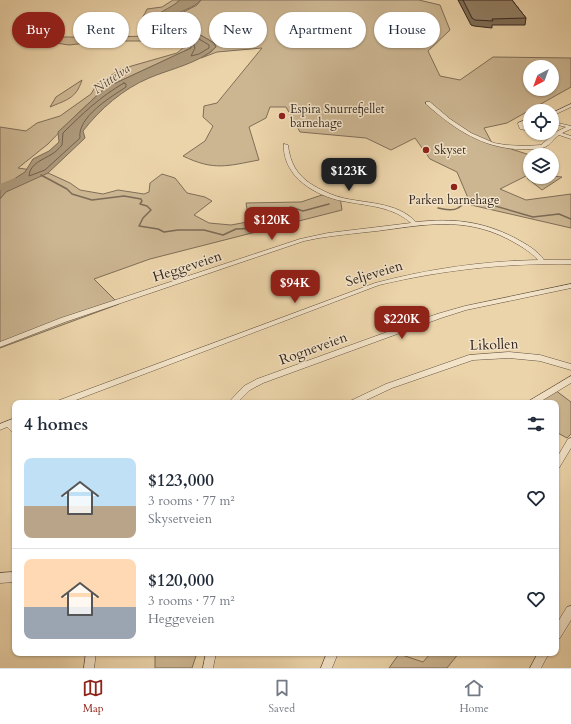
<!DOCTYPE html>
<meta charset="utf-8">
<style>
body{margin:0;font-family:Cardo,serif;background:#f6f6f7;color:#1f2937;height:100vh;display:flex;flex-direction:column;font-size:15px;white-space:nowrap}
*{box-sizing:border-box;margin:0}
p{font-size:13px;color:#747a83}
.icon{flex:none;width:22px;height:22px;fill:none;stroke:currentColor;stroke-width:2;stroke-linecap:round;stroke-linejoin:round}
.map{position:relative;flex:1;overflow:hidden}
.drawer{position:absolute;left:12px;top:400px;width:547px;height:256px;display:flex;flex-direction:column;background:#fff;border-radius:8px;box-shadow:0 1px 3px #0004}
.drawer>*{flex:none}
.hud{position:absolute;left:12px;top:12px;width:547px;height:36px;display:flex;gap:8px}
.needle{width:26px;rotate:221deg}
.fabs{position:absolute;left:523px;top:60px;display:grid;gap:8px}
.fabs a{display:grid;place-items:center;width:36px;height:36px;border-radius:50%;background:#fff;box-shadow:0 1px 3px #0004;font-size:20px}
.price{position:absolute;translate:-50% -34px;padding:0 9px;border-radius:8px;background:#8f2418;color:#fff;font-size:13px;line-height:26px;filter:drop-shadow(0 1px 2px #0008)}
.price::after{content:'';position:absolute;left:50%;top:24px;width:12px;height:9px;margin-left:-6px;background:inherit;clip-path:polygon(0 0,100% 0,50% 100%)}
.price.selected{background:#222;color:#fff}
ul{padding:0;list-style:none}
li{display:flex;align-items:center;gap:12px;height:100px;padding:0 12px}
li+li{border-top:1px solid #e0e1e3}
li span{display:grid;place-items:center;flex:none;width:112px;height:80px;border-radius:8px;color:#555}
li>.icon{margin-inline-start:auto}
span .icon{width:48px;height:48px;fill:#fffc;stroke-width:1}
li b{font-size:17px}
h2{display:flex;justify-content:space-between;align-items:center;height:48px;padding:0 12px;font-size:17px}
.chip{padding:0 14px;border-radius:18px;background:#fff;box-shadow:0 1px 3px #0004;font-size:14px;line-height:36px}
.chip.selected{background:#8f2418;color:#fff}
.dock{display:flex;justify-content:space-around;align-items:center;height:56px;border-top:1px solid #e0e1e3;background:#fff;font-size:11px;color:#747a83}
.dock a{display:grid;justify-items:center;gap:2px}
.dock .selected{color:#8f2418}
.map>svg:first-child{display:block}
.green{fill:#ccb692;stroke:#7f6e58;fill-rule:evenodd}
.water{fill:#ad997b;stroke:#7c6b56}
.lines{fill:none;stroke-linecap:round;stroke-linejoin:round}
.shore{stroke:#70604d;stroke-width:1}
.stream{stroke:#7c6b56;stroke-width:1.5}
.river{fill:#ad997b;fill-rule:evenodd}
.minor-casing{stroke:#605242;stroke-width:1}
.minor{fill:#f3e3c8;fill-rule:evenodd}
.wall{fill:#7e6e59;stroke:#32261f}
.building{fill:#938067;stroke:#32261f}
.poi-dot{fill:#8f2418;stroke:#f3e3c8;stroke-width:1.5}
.labels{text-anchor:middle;stroke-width:3;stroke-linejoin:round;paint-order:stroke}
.far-poi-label{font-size:12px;fill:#32261f;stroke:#f3e3c8;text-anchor:start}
.far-water-label{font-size:13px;font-style:italic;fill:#57483b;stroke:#f3e3c8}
.street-label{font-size:14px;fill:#32261f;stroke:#f3e3c8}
</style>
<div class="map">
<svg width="571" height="668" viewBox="0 0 571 668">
<rect width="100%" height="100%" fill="#ecd4aa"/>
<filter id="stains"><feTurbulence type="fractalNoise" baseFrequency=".005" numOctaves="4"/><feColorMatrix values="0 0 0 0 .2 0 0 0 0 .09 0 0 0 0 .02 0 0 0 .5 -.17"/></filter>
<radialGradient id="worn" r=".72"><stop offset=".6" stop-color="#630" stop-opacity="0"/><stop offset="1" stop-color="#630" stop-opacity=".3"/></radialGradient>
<g class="green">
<path d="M173,0H180L171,8L159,14L157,32L177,38L167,37L153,41H103L69,45L56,43L51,40C63,34 76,39 89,37C95,37 101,35 107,35L108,37L150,36L138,28C140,20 144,16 147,9L162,7Z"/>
<path d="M201,0H419L440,5L450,30L428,51L440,76L460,80L493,57L571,58V87L507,123L484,128L492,143L530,155V174L500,189L526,200L571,194V228L471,205L457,172L430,159L415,138L391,150L366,138L300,132L286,107H270L266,118L249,127L259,160C227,166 214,171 183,156L205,141L213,126L203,117L204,106L217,103L262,48L217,52L201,58L211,52L216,47L214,43L172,18L197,5ZM530,67H552V89H530Z"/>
<path d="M190,42L191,48L105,88L74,117L48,144L18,168L46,172L70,183L80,190L103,194L118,190L144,194L149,192L150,183L162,174L175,178L187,193L205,197L212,201L194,215L209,223L231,225L258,220L247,209L246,203L301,202L322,195L340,197L342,210L150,259L94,279L119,304L0,348V127L26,131L37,123L60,116L91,94L97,84L121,69L177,53Z"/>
<path d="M82,80C76,99 66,100 50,107L56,97Z"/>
<path d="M552,176L562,177L542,190L527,178Z"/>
<path d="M555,390L571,402V434L567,438L556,432V403H532Z"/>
<path d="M155,653H197L192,668H155Z"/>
<path d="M431,653H459L447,668H389L399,654L423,662Z"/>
</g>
<path class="water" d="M180,0H201C193,9 180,10 172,18L214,43L216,47C200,63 170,69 149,78C123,89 100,109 83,131L85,138L48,173L6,192L0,199V188L25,172L33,159L49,151L59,142L58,132L105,88L191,48L190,42L157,32L150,25C154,12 171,9 180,0Z"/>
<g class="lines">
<g class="shore">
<path d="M168,15L171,22L209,45V48L199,54L191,56L195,48L192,39L160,28L155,24L161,17Z"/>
<path d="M124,83L126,84V87C111,97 77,117 80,138L45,170L29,176C30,163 43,160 52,154C56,152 59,148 62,145L63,133C82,114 101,96 124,83Z"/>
</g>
<g class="stream">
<path d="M41,175L67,189L72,194L92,200L124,196L141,199L142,201L140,204L147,206L151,210L143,218L139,226L158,229L164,232L178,230H204L223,235L236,229L260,228L268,221L271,214L291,207L303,211L329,204"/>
<path d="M438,208C444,209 452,212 458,208C463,205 465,201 471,199L533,217L559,214L571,219"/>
</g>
<path class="river" d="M15,178H18L22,180L0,190V184Z"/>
<g class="minor-casing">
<g id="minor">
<path d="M426,102H430L450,119L471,133L494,143L506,145L525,146L541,145L556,132L566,127L558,125L552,127V124L558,123L571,126V129L562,133L571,136V139L559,135C554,138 550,145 545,147C539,150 530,149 524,149C485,150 454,129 426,104Z"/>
<path d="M571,104V107L552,116V113Z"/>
<path d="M530,118V121L523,125L524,127L530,129V131L520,129L518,124V123Z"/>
<path d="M284,144L288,145C290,162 296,174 311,184C319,189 329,194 339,197C365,204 396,201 416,222C453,218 482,221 515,238C526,244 537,250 544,260H571V264C506,263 442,270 379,285L68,403H56L57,401L375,283C428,269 483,261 538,260C530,251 519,245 508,239C463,216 424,225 377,231C358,233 338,235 319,238L304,241L65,322L0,347V342L61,318L300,239L328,233L411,223C393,207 370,206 348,202C334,200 320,195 308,187C301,182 295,177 291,170C286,163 283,152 284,144Z"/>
<path d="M571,284V288L466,310L441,318L263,383L250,390L237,403H228L244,386L257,379L437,314L465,306Z"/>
<path d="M509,352L540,355L571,364V370L540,361L509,358L473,360L392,388L360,403H349L350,401L386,384L469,355Z"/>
<path d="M571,376V383L538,403H528L529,401Z"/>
<path d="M15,418V433L12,432L7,427L0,430V424Z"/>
<path d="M571,438V448L559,468L556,470V459L568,439Z"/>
<path d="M15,572V582L0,583V573Z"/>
<path d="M571,606V620L560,638L556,639V625L567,607Z"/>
<path d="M86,653H96L94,668H84Z"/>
<path d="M206,653H216L213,668H203Z"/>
<path d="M327,653H338L332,668H321Z"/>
<path d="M538,653H549L541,668H530Z"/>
</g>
</g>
<use href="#minor" class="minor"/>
</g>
<path class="wall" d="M458,0H512L526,18L525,25H492V28L474,26L471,25Z"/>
<path class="building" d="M463,0H512L526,18L492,19L493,21L475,20L472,18Z"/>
<g class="poi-dot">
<circle cx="282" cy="116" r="4"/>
<circle cx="426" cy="150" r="4"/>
<circle cx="454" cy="187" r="4"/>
</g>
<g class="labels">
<g class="far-poi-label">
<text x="290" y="113">Espira Snurrefjellet<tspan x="290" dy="14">barnehage</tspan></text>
<text x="434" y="154">Skyset</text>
<text x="454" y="204" text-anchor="middle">Parken barnehage</text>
</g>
<g class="far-water-label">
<text transform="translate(111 78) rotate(-35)" y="5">Nittelva</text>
</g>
<g class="street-label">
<text transform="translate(187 266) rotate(-18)" y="5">Heggeveien</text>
<text transform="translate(374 273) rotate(-17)" y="5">Seljeveien</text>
<text transform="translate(494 344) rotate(-2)" y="5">Likollen</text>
<text transform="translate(313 348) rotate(-20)" y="5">Rogneveien</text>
</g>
</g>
<rect width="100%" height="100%" filter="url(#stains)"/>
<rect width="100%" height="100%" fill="url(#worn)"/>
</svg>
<div class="fabs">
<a><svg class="needle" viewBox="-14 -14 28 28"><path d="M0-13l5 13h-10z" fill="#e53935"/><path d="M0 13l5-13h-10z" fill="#747a83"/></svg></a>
<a><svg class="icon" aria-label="locate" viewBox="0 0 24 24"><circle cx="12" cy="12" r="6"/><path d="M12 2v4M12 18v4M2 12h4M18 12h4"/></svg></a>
<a><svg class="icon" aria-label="layers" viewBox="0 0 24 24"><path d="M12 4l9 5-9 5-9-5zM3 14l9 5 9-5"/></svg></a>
</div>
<b class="price selected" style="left:349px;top:192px">$123K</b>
<b class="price" style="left:272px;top:241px">$120K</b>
<b class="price" style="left:295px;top:304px">$94K</b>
<b class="price" style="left:402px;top:340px">$220K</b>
<div class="hud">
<a class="chip selected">Buy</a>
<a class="chip">Rent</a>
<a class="chip">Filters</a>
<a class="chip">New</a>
<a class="chip">Apartment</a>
<a class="chip">House</a>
</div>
<section class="drawer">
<h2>4 homes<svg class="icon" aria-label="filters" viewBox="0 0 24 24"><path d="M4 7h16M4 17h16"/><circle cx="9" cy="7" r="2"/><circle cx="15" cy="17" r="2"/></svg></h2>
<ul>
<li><span style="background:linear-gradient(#bfe0f5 60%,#b9a48a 0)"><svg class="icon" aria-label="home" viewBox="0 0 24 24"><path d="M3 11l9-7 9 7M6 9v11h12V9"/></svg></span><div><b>$123,000</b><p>3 rooms · 77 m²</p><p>Skysetveien</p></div><svg class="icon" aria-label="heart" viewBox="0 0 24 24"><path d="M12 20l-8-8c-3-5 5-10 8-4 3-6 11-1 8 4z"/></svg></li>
<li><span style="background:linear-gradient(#ffd9b3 60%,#9aa5b1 0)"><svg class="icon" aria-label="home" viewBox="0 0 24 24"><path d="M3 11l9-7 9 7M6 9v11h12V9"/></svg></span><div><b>$120,000</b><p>3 rooms · 77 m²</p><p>Heggeveien</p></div><svg class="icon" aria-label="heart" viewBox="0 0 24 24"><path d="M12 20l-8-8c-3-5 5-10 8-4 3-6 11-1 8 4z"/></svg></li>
</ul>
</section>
</div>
<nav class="dock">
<a class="selected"><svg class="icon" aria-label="map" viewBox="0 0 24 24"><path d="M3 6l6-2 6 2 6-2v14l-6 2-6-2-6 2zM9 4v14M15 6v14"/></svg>Map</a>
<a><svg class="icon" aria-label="saved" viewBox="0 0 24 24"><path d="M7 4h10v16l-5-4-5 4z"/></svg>Saved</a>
<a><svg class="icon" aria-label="home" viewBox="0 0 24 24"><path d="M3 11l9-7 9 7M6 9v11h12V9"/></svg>Home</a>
</nav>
